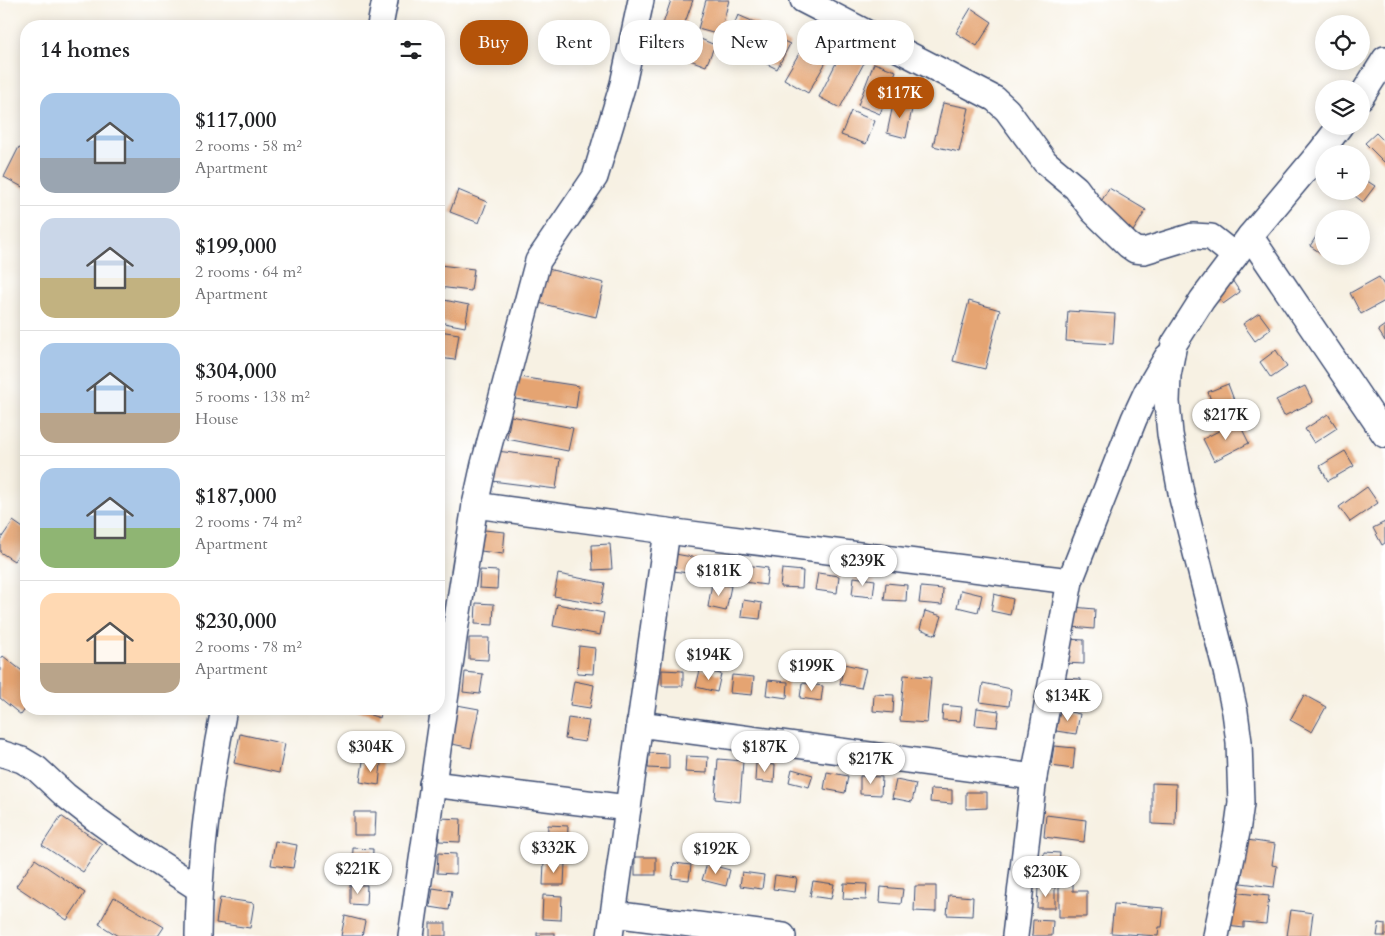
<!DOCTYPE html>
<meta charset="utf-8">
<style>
body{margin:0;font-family:Cardo,serif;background:#f6f6f6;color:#202124;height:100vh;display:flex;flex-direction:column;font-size:19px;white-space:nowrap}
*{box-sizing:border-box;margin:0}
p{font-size:16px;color:#757577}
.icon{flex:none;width:28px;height:28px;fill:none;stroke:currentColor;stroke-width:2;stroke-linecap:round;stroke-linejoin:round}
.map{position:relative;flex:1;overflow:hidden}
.sheet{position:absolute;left:20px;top:20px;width:425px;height:695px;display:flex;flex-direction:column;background:#fff;border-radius:20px;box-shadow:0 2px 12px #0003}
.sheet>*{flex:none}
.guide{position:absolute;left:460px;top:20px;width:475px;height:45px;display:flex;gap:10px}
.fabs{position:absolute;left:1315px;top:15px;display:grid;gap:10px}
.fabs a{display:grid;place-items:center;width:55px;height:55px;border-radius:50%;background:#fff;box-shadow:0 2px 12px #0003;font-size:25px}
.price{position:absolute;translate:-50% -42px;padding:0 11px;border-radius:18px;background:#fff;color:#222;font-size:16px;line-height:32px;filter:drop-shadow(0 1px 2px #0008)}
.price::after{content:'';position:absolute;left:50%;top:30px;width:15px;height:11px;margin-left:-8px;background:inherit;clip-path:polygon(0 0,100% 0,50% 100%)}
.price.current{background:#b45309;color:#fff}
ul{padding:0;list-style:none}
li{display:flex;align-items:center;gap:15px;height:125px;padding:0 20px}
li+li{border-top:1px solid #e0e0e0}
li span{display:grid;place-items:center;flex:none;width:140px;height:100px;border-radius:15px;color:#555}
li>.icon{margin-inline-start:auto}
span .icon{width:60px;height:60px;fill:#fffc;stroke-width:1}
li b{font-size:21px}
h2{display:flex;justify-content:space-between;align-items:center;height:60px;padding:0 20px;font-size:21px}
.tag{padding:0 18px;border-radius:20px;background:#fff;box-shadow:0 2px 12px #0003;font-size:18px;line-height:45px}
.tag.current{background:#b45309;color:#fff}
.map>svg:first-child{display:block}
.building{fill:#e5a472}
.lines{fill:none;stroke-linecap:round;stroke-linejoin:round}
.minor-casing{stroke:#3c4c72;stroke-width:28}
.minor{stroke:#fff;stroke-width:25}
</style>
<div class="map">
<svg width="1385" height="936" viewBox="0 0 1385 936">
<rect width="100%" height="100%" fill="#fff"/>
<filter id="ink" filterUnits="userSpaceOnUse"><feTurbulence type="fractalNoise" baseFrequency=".02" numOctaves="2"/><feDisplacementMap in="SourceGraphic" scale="10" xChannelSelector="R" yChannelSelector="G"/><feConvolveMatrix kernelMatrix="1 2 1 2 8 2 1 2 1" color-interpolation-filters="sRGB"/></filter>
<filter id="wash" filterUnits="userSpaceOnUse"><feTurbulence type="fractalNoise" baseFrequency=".0096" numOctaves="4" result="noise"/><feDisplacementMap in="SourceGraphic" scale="20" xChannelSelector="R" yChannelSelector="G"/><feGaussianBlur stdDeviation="1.12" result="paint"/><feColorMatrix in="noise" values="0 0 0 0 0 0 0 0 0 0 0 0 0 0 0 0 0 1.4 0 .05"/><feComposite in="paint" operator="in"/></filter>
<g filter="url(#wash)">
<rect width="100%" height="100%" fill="#f7f1e3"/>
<g id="blocks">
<g class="building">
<path d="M671,0H693L682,31L663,24Z"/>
<path d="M706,0H729L720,35L698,29Z"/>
<path d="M971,8L992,22L977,46L956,33Z"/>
<path d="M738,15L761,25L747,58L724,49Z"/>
<path d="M653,29L668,33L662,57L647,53Z"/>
<path d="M691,35L715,45L706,66L682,57Z"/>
<path d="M771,35L790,44L777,69L759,60Z"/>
<path d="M808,38L832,52L808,93L784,79Z"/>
<path d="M843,49L865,61L840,108L819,97Z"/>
<path d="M874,63L896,71L880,114L858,105Z"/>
<path d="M894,100L913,104L906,138L887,133Z"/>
<path d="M943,103L969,108L959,152L933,146Z"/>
<path d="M851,111L875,121L866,144L841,135Z"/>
<path d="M1376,133L1385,142V163L1365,143Z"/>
<path d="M19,147L26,151V189L4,177Z"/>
<path d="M1361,177L1375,186L1363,202L1348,191H1361Z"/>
<path d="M1109,188L1146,210L1132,233L1095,212Z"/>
<path d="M458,190L487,202L479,223L450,212Z"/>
<path d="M1321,229L1324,231V255L1310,246Z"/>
<path d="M439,265L474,269L471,291L439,287Z"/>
<path d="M548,269L604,283L596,317L539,303Z"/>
<path d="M1379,277L1385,287V301L1361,314L1350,293Z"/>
<path d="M1232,280L1240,292L1223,304L1215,292Z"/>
<path d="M439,299L469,305L465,327L439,322Z"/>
<path d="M969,301L1000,310L985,369L953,361Z"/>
<path d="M1068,311L1115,314L1113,344L1066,341Z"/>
<path d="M1259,313L1271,329L1255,341L1243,324Z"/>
<path d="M1385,325V341L1378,330Z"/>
<path d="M439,331L459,334L455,360L439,358Z"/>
<path d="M1276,350L1287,367L1271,378L1260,362Z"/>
<path d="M519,377L579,386L576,408L515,399Z"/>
<path d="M1228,384L1237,408L1216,415L1208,392Z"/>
<path d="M1305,386L1313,402L1284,416L1276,400Z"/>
<path d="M1328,414L1337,428L1314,443L1305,429Z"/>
<path d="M511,416L573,428L568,451L507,439Z"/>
<path d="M1238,421L1249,443L1214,461L1203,439Z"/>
<path d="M497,451L560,459L556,489L492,481Z"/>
<path d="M1345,451L1354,466L1328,481L1320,466Z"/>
<path d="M1367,487L1378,503L1350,522L1339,507Z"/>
<path d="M13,521L26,530V544L14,561L0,552V540Z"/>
<path d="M1385,522V543L1382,545L1373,528Z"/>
<path d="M484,530L505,532L503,554L481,551Z"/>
<path d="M610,544L612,569L593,570L592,545Z"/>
<path d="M675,554L698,558L695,574L673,571Z"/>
<path d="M711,561L734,562V578L711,577Z"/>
<path d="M746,565L768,568L766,585L744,582Z"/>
<path d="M782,569L803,571L802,588L780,587Z"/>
<path d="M480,570L498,571L497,589L479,588Z"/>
<path d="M818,573L839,576L837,593L815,590Z"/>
<path d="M558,574L605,583L601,604L554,596Z"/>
<path d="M854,577L875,580L873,597L852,595Z"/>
<path d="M712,583L731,586L726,611L708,607Z"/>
<path d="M886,583L907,585L906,601L884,600Z"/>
<path d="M921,587L943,589L942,605L919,603Z"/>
<path d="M961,590L982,595L978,612L957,607Z"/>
<path d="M994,594L1013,599L1010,615L991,611Z"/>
<path d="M743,600L762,603L760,619L741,617Z"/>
<path d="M476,603L494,604L493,625L475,624Z"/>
<path d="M557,604L604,613L600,635L553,626Z"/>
<path d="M1073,607L1095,609L1094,629L1071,627Z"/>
<path d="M925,611L942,616L936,635L920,629Z"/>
<path d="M469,638H489L488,660L469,659Z"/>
<path d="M1066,639L1084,640V664L1065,663Z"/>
<path d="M579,646L595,648L593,674L577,673Z"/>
<path d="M3,656L26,674V708L21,715L0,698V660Z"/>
<path d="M844,664L866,669L861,688L840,684Z"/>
<path d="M662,670L683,671V686H662Z"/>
<path d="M700,670L721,674L717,692L696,687Z"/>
<path d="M465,672L483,674L480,694L463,692Z"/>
<path d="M732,675L754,677L752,695L730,693Z"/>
<path d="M904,675L931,677L927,723L900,721Z"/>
<path d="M1063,678L1081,679L1080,697L1062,696Z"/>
<path d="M768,680L788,682L787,698L766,695Z"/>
<path d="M574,681L594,685L590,708L570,705Z"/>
<path d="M802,683L823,686L821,701L800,698Z"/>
<path d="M983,683L1011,689L1009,706L980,702Z"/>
<path d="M874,694L894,695L893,713L873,711Z"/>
<path d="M1304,695L1326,707L1312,732L1290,720Z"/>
<path d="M457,705L479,709L471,748L443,742L453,724Z"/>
<path d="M943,705L962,707L960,721L942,720Z"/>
<path d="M977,708L999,711L997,727L975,725Z"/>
<path d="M351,709H382L380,718Z"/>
<path d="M1060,710L1080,714L1076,734L1056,731Z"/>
<path d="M568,718L589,721L585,742L565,739Z"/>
<path d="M240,734L285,744L279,773L234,763Z"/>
<path d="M1054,746L1075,748L1073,769L1051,766Z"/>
<path d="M649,753L669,754V769L648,768Z"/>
<path d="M686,756L708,757L707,773L685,772Z"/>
<path d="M718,759L743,761L740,802L715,799Z"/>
<path d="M363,761L381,763L379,785L360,782Z"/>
<path d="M756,763L775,765L774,783L755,781Z"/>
<path d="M792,769L813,775L809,787L789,782Z"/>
<path d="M827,772L848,776L845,793L824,789Z"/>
<path d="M860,776L882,777L881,795L860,794Z"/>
<path d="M896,780L916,784L912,802L892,798Z"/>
<path d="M1152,783L1176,784L1175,825L1152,824Z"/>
<path d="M931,789L952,790V804L930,802Z"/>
<path d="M966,792H987V808L966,809Z"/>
<path d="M354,812H376L375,835H354Z"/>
<path d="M1046,815L1086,820L1084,842L1044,837Z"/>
<path d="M61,816L102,844L83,872L42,845Z"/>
<path d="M440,818L461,819L460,842L439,841Z"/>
<path d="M548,825L568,826L567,851L547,850Z"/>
<path d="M1247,840L1275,844L1272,865L1277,866L1274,887L1241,883Z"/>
<path d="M275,841L297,845L293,868L271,865Z"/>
<path d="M353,848L373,849L372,871L352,870Z"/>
<path d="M1044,852L1060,853L1058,874L1042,872Z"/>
<path d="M438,853L456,854V874L437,873Z"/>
<rect x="635" y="857" width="21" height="18"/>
<path d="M35,859L85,893L67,920L16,886Z"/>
<path d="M544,862L565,863L564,885H543Z"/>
<path d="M674,863L691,865L689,880L672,878Z"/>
<path d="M707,864L730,870L726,886L702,880Z"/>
<path d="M742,872L764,875L762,889L740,886Z"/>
<path d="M775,875L797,878L795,892L773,889Z"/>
<path d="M813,881L834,884L831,899L810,896Z"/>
<path d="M844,883L867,884L866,900L843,899Z"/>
<path d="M1059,884H1073V891H1087V917H1059Z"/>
<path d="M350,885H367L366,905L350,904Z"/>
<path d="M915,886H936V912L914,911Z"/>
<path d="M881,887L903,889L901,904L880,902Z"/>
<path d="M1038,887H1055V908H1037Z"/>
<path d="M433,888L452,891L449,910L430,907Z"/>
<path d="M1230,892L1269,896L1266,924L1244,922V928L1227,926Z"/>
<path d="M543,895L562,896L561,920L542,919Z"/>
<path d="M949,895L973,897L972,916L947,915Z"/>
<path d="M114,897L164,927L158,936H118L99,924Z"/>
<path d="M220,898L254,903L250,928L216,923Z"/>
<path d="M1114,904L1164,908L1162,927H1159L1158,936L1111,933Z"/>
<path d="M1291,910L1313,913L1310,936H1287Z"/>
<path d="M345,916L365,921L362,936H341Z"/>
<path d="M1033,920L1053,921L1052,936H1032Z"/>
<rect x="430" y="923" width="16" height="13"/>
<path d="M1379,923L1385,924V936H1377Z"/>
<rect x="537" y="933" width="18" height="3"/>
</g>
</g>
</g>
<g filter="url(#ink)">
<use href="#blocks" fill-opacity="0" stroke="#3c4c72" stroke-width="1"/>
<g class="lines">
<g class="minor-casing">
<g id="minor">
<path d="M803,0L995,99L1007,110L1045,162L1076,188L1093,211L1128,245L1135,250L1144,251L1193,236L1211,237L1235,256"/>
<path d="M380,26L385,0"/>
<path d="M1361,97L1385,59"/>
<path d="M1250,236L1385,435"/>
<path d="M475,505L667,531L1070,581"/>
<path d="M639,724L1034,777"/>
<path d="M0,753L22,760L37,769L65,795L97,820L139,850L198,888"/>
<path d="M432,784L628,808"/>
<path d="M613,914L783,936"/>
<path d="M198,936C199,860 209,783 224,709"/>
<path d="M411,936L455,631L475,505L484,464L538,261L595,177L623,84L641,0"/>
<path d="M610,936L667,531"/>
<path d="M1015,936L1034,777L1070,581L1134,419L1147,391L1167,357"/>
<path d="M1216,936L1237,832L1241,803L1239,742L1235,712L1226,671L1182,498L1170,434L1167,402L1168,375L1174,344L1202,300L1250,236L1321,151L1340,126"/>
</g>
</g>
<use href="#minor" class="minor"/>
</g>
</g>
</svg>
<div class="fabs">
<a><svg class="icon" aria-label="locate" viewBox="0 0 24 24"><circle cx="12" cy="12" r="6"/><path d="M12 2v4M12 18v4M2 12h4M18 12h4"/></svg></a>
<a><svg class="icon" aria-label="layers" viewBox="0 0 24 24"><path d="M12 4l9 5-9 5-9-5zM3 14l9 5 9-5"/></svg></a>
<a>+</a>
<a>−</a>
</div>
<b class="price current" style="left:900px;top:119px">$117K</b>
<b class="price" style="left:1226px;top:441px">$217K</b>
<b class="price" style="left:863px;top:587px">$239K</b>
<b class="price" style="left:719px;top:597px">$181K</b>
<b class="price" style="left:709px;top:681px">$194K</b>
<b class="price" style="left:812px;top:692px">$199K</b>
<b class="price" style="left:1068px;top:722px">$134K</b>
<b class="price" style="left:371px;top:773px">$304K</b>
<b class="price" style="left:765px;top:773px">$187K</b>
<b class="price" style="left:871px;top:785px">$217K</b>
<b class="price" style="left:554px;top:874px">$332K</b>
<b class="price" style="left:716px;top:875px">$192K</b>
<b class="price" style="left:358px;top:895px">$221K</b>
<b class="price" style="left:1046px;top:898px">$230K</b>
<div class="guide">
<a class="tag current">Buy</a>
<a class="tag">Rent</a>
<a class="tag">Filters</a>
<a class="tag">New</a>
<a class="tag">Apartment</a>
</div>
<section class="sheet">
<h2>14 homes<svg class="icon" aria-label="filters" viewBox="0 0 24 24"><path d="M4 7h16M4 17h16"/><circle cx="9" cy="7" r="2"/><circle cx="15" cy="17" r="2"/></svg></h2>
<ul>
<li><span style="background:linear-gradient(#a9c7e8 65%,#9aa5b1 0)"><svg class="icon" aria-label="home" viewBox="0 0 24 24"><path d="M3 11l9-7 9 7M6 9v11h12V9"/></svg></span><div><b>$117,000</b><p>2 rooms · 58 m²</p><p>Apartment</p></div></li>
<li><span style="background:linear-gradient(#c9d6e8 60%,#c2b280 0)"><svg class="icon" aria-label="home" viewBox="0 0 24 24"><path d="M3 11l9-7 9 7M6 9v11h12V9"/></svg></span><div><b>$199,000</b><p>2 rooms · 64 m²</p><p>Apartment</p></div></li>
<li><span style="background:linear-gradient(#a9c7e8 70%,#b9a48a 0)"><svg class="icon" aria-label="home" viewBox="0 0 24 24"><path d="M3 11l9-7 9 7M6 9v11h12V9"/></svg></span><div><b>$304,000</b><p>5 rooms · 138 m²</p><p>House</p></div></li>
<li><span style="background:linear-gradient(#a9c7e8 60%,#8fb573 0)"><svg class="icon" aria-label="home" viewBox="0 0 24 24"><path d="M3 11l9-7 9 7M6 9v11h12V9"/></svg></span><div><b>$187,000</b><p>2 rooms · 74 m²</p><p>Apartment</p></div></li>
<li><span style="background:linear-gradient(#ffd9b3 70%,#b9a48a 0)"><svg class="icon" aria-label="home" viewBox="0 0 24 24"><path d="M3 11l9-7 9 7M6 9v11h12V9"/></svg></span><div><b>$230,000</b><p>2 rooms · 78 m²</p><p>Apartment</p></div></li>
</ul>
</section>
</div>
